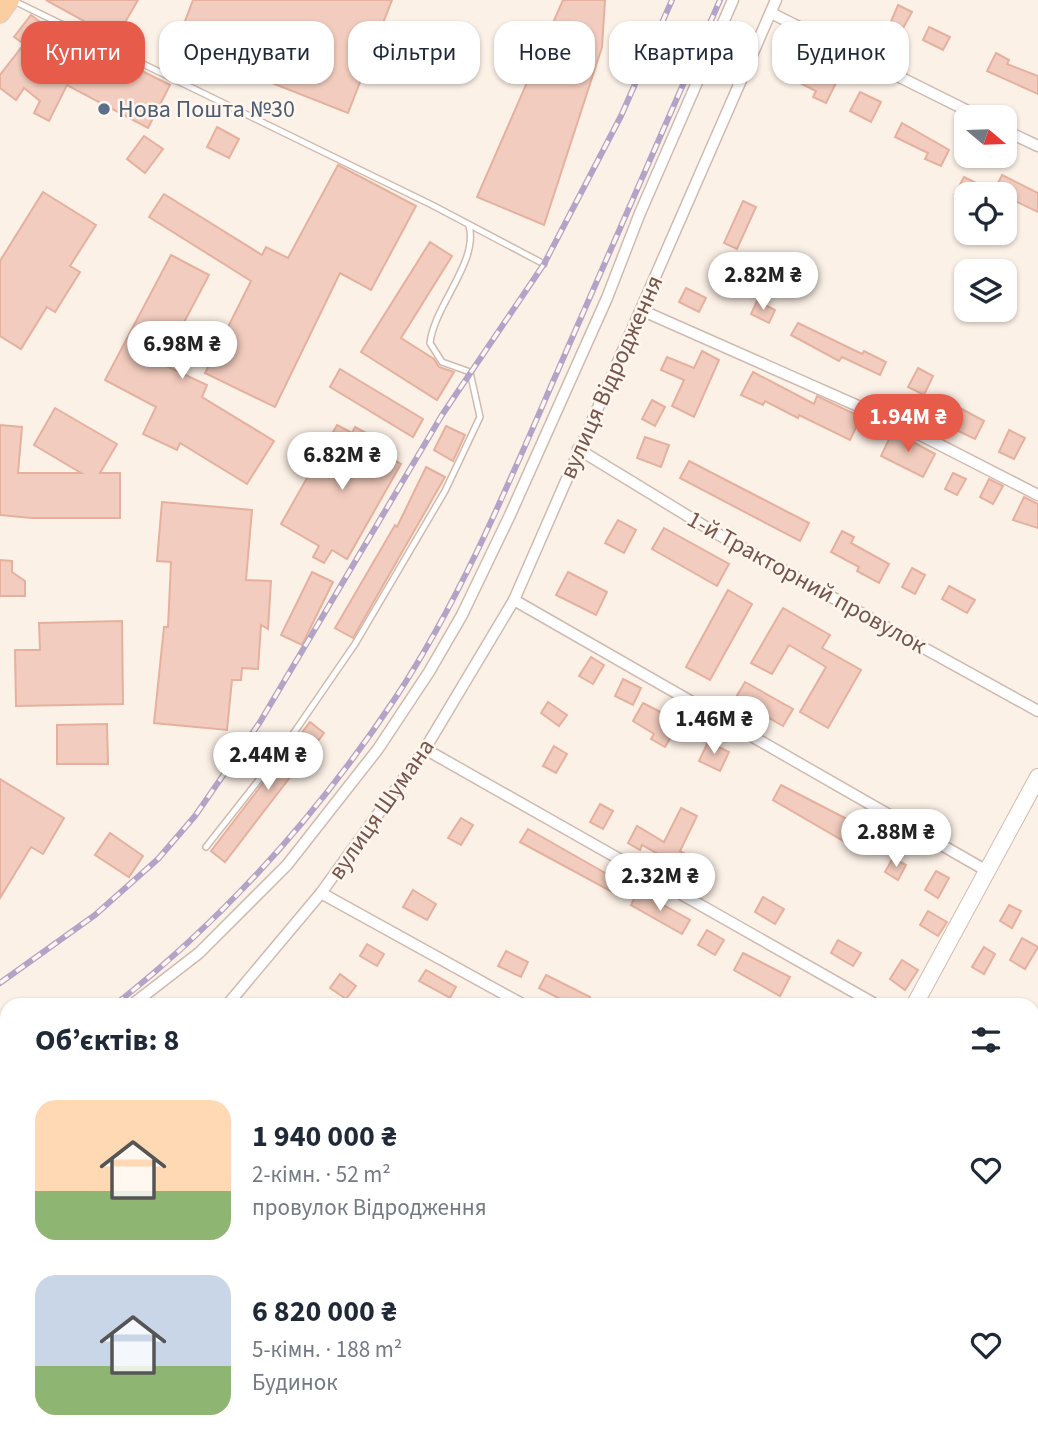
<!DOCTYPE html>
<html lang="uk">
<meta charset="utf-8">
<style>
body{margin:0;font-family:"Source Sans 3",sans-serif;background:#f2f2f3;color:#1f2937;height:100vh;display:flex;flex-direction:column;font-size:26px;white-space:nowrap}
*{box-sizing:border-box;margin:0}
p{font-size:23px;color:#747a83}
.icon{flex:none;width:38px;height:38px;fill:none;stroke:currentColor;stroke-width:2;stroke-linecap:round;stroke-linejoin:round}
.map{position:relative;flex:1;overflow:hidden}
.panel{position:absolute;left:0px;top:998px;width:1040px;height:450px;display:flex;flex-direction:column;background:#fff;border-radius:21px 21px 0 0;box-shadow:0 2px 5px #0004}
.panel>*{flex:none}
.guide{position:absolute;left:21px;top:21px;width:998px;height:63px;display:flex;gap:14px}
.needle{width:46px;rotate:109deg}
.fabs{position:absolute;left:954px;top:105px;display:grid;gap:14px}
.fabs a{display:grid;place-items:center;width:63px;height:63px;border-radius:14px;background:#fff;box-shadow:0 2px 5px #0004;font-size:35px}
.price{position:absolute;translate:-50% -60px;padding:0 16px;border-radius:24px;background:#fff;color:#222;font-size:23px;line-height:46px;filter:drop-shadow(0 2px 4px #0008)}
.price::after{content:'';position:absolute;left:50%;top:42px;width:21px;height:16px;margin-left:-10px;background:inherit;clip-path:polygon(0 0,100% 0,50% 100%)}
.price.current{background:#e75b4b;color:#fff}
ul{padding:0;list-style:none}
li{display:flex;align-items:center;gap:21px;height:175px;padding:0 35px}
li span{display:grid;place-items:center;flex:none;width:196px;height:140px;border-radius:21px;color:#555}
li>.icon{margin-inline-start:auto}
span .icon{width:84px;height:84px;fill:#fffc;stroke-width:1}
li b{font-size:30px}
h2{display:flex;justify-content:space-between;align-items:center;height:84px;padding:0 35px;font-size:30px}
.chip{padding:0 24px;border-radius:21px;background:#fff;box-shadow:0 2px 5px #0004;font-size:24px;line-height:63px}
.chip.current{background:#e75b4b;color:#fff}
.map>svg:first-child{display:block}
.building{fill:#f2ccbe;stroke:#e5b19e;stroke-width:2}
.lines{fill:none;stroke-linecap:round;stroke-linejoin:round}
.lane-casing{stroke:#d0baaf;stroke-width:8}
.street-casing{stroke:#d0baaf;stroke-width:13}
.secondary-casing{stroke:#d4b9ac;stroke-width:18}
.primary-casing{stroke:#d9cfcd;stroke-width:20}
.lane{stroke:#fff;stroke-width:5}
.street{stroke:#fff;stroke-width:10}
.secondary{stroke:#fff;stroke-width:16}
.primary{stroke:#fbce9f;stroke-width:18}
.rail-casing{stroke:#b3a4c7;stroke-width:6}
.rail{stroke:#fff6ed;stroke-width:3.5;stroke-dasharray:10;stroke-linecap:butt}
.service-dot{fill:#5c6f8a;stroke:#fff6ed;stroke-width:2.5}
.labels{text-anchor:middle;stroke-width:5;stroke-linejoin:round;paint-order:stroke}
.service-label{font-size:24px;fill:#4e5e75;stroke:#fff6ed;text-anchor:start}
.street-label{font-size:24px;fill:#76554b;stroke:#fff6ed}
</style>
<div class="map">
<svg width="1038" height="1447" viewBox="0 0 1038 1447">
<rect width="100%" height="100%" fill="#fcf1e7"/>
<g class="building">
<path d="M46,0H138L113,43L80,27L84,21Z"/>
<path d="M193,0H392L348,113L176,45Z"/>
<path d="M563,0H605L602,47L544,225L477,197Z"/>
<path d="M898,5L912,12L902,30L890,24Z"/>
<path d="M31,15L44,25L34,38L66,54L75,37L170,85L148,128L67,85L49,121L34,113L40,101L24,88L16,100L0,88V75L24,44L14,37Z"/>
<path d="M929,27L950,37L943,50L923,40Z"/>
<path d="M996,53L1009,60L1007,64L1038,76V94L987,71Z"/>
<path d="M797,63L837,81L826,103L813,97L816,91L790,78Z"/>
<path d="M860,92L881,102L871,122L850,111Z"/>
<path d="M902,123L949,150L941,166L925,159L928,153L895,137Z"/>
<path d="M217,127L239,139L229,158L207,147Z"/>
<path d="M144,136L163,149L145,173L127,159Z"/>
<path d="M338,165L416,206L371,290L340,273L275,407L205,373L251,281L149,217L164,194L262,255L266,247L288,258Z"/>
<path d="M1002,175L1038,193V212L994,191Z"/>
<path d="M964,177L980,185L976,194H955Z"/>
<path d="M43,192L96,225L70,266L80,272L55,312L47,307L21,349L0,336V261Z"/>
<path d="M743,201L756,207L737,249L724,243Z"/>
<path d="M430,242L452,256L401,338L434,359L439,367L454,372L437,400L361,352Z"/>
<path d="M171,255L209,275L162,364L207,385L202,397L274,441L247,484L180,443L177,450L143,434L156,407L105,380Z"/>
<path d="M686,288L706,298L699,312L679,302Z"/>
<path d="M757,301L775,310L769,323L751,314Z"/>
<path d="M798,323L862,354L864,351L886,362L880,375L842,357L839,361L791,335Z"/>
<path d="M702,351L719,360L694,417L672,406L684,380L661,370L667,357L694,368Z"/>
<path d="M918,368L933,376L924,395L908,387Z"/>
<path d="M340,369L423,419L413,437L330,387Z"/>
<path d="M753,372L814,404L817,396L861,417L850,440L799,415L798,418L765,401L763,405L741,395Z"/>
<path d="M652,400L665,407L655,426L642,419Z"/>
<path d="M945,400L984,421L975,439L935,420Z"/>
<path d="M55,408L117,444L100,473H120V518H32L0,515V425L22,427L18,473H81L34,445Z"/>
<path d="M337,425L352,433L355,427L395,449L390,458L401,464L347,559L332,550L324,563L313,557L319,546L281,524Z"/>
<path d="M446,426L465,435L453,461L434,450Z"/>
<path d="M1009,430L1025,438L1014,459L999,452Z"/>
<path d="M893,431L935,454L923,477L881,456Z"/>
<path d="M645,437L669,445L661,467L637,458Z"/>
<path d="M689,461L809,523L800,541L680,478Z"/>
<path d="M426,467L445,477L353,638L335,628L395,525L397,527Z"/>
<path d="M953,473L966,479L957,495L945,489Z"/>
<path d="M989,479L1003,486L993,504L980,497Z"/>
<path d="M1024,497L1038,504V528L1013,520Z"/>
<path d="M162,502L252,510L246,580L271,581L268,629L261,625L258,669L242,668L241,680H232L227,730L154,723L164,627H168L171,562L157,561Z"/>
<path d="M618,520L636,530L624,553L605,543Z"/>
<path d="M664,528L729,564L717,586L652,549Z"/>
<path d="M842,531L854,537L851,543L889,564L879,583L857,571L859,567L831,552Z"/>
<path d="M0,560L12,561V572L25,581V596H0Z"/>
<path d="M912,568L925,575L915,594L902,587Z"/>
<path d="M312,572L333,582L302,645L281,635Z"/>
<path d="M568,572L607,592L596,615L556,595Z"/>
<path d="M949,586L975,600L967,613L942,599Z"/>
<path d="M728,590L752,604L710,680L686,667Z"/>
<path d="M783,608L830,635L822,648L861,670L828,728L800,712L826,667L789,645L772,674L751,663Z"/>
<path d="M122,621L123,704L16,706L15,650H40L39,623Z"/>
<path d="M591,657L604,665L593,684L579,676Z"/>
<path d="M623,679L641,688L633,705L615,696Z"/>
<path d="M745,682L793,709L783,726L735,699Z"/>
<path d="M548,702L567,715L559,726L541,713Z"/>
<path d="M643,703L680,722L665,747L651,739L654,734L633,721Z"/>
<path d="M310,722L324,733L225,862L211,851Z"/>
<path d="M107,724L108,764H57V725Z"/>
<path d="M708,742L729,752L720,771L699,761Z"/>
<path d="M554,746L567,754L556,773L543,766Z"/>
<path d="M0,779L64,818L43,854L31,847L0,898Z"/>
<path d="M781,785L876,834L864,853L773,800Z"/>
<path d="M600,804L613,811L603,829L590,822Z"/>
<path d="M681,808L697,816L680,851L705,865L699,877L642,845L640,850L628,843L637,826L664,842Z"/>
<path d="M461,818L473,825L461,845L448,838Z"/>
<path d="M528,829L621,882L614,893L520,842Z"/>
<path d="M110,833L143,856L129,877L95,855Z"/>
<path d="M893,858L906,865L898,880L885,872Z"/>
<path d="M936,871L949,878L938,898L925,890Z"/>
<path d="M413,890L436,904L427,920L403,907Z"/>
<path d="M638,891L690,920L682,934L631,905Z"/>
<path d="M763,897L784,909L775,924L755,912Z"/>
<path d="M1009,905L1021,911L1012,928L1000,921Z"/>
<path d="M928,911L947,922L938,936L920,925Z"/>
<path d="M707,930L724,940L715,955L698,945Z"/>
<path d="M1022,938L1038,947L1025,969L1010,960Z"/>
<path d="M838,940L861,953L853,966L831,953Z"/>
<path d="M367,944L384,954L377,966L360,956Z"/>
<path d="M984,947L995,954L984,974L972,967Z"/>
<path d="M506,951L528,962L521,977L498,966Z"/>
<path d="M743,953L790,977L780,996L734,970Z"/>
<path d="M902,960L918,970L905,990L890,979Z"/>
<path d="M426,970L456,987L450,998L419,981Z"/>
<path d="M340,974L356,986L346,999L330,988Z"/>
<path d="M546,975L590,997L586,1004H570L539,988Z"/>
</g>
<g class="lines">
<g class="lane-casing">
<g id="lane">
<path d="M14,1L432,205L544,264"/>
<path d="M206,847L280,753L355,644L445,491L480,417L470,372L442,362L430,343C434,306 479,261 469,226"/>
</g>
</g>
<g class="street-casing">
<g id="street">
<path d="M771,13L980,117"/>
<path d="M1004,130L1038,146"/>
<path d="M641,310L901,425L1038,495"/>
<path d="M578,449L714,532L1038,711"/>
<path d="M514,600L987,871"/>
<path d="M425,749L875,1004"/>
<path d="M321,893L522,1004"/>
<path d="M133,1004L199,953L287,865L378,749L429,672L462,615L510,515L607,298L640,213L733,0"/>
<path d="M228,1004L321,893L425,749L514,600L776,0"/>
<path d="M0,1105L7,1099"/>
<path d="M0,1246L7,1241"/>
<path d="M0,1416L7,1420"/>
<path d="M43,1440L55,1447"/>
<path d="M423,1440L435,1447"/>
<path d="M652,1447L656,1440"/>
</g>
</g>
<g class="secondary-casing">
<g id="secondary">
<path d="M915,1004L1038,777"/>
<path d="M765,1440L775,1447"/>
</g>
</g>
<g class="primary-casing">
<path id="primary" d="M0,14L10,0"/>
</g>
<use href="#lane" class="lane"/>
<use href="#street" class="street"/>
<use href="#secondary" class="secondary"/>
<use href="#primary" class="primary"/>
<g class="rail-casing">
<g id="rail">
<path d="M0,983L95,915L158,859L195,816L260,722L442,415L544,264L621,116L672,0"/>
<path d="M116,1004C225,918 319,813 396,697C461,598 508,485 555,377C610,251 665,126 720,0"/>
<path d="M0,1090L7,1085"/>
</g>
</g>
<use href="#rail" class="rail"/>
</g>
<circle class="service-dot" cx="104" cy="109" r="7"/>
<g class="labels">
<g class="service-label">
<text x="118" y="117">Нова Пошта №30</text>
</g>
<g class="street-label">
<text transform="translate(611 377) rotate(-66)" y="8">вулиця Відродження</text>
<text transform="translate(807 582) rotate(29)" y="8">1-й Тракторний провулок</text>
<text transform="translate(381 809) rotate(-55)" y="8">вулиця Шумана</text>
</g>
</g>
</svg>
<div class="fabs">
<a><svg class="needle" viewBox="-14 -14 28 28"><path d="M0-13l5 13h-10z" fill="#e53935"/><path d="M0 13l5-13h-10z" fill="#747a83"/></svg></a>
<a><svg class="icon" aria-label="locate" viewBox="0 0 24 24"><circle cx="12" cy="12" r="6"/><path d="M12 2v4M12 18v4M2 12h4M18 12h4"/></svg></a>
<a><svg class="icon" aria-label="layers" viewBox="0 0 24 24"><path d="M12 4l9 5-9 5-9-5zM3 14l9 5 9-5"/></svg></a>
</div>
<b class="price" style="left:763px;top:312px">2.82M ₴</b>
<b class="price" style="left:182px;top:381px">6.98M ₴</b>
<b class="price current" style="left:908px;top:454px">1.94M ₴</b>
<b class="price" style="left:342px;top:492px">6.82M ₴</b>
<b class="price" style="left:714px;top:756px">1.46M ₴</b>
<b class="price" style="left:268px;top:792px">2.44M ₴</b>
<b class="price" style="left:896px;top:869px">2.88M ₴</b>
<b class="price" style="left:660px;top:913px">2.32M ₴</b>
<div class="guide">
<a class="chip current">Купити</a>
<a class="chip">Орендувати</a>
<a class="chip">Фільтри</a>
<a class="chip">Нове</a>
<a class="chip">Квартира</a>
<a class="chip">Будинок</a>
</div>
<section class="panel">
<h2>Об’єктів: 8<svg class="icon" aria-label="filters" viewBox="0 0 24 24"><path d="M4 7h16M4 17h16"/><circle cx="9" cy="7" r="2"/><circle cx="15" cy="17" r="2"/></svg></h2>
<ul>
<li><span style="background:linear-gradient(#ffd9b3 65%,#8fb573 0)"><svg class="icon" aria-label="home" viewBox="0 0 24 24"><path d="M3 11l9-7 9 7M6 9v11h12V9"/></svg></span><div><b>1 940 000 ₴</b><p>2-кімн. · 52 m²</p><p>провулок Відродження</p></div><svg class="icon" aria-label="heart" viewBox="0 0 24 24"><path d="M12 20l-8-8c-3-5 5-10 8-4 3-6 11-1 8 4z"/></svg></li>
<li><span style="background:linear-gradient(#c9d6e8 65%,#8fb573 0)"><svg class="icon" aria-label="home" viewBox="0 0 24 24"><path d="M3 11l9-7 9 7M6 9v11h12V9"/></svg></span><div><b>6 820 000 ₴</b><p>5-кімн. · 188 m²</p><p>Будинок</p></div><svg class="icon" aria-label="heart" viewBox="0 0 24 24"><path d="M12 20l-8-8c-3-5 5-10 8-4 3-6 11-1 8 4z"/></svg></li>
</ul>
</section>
</div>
